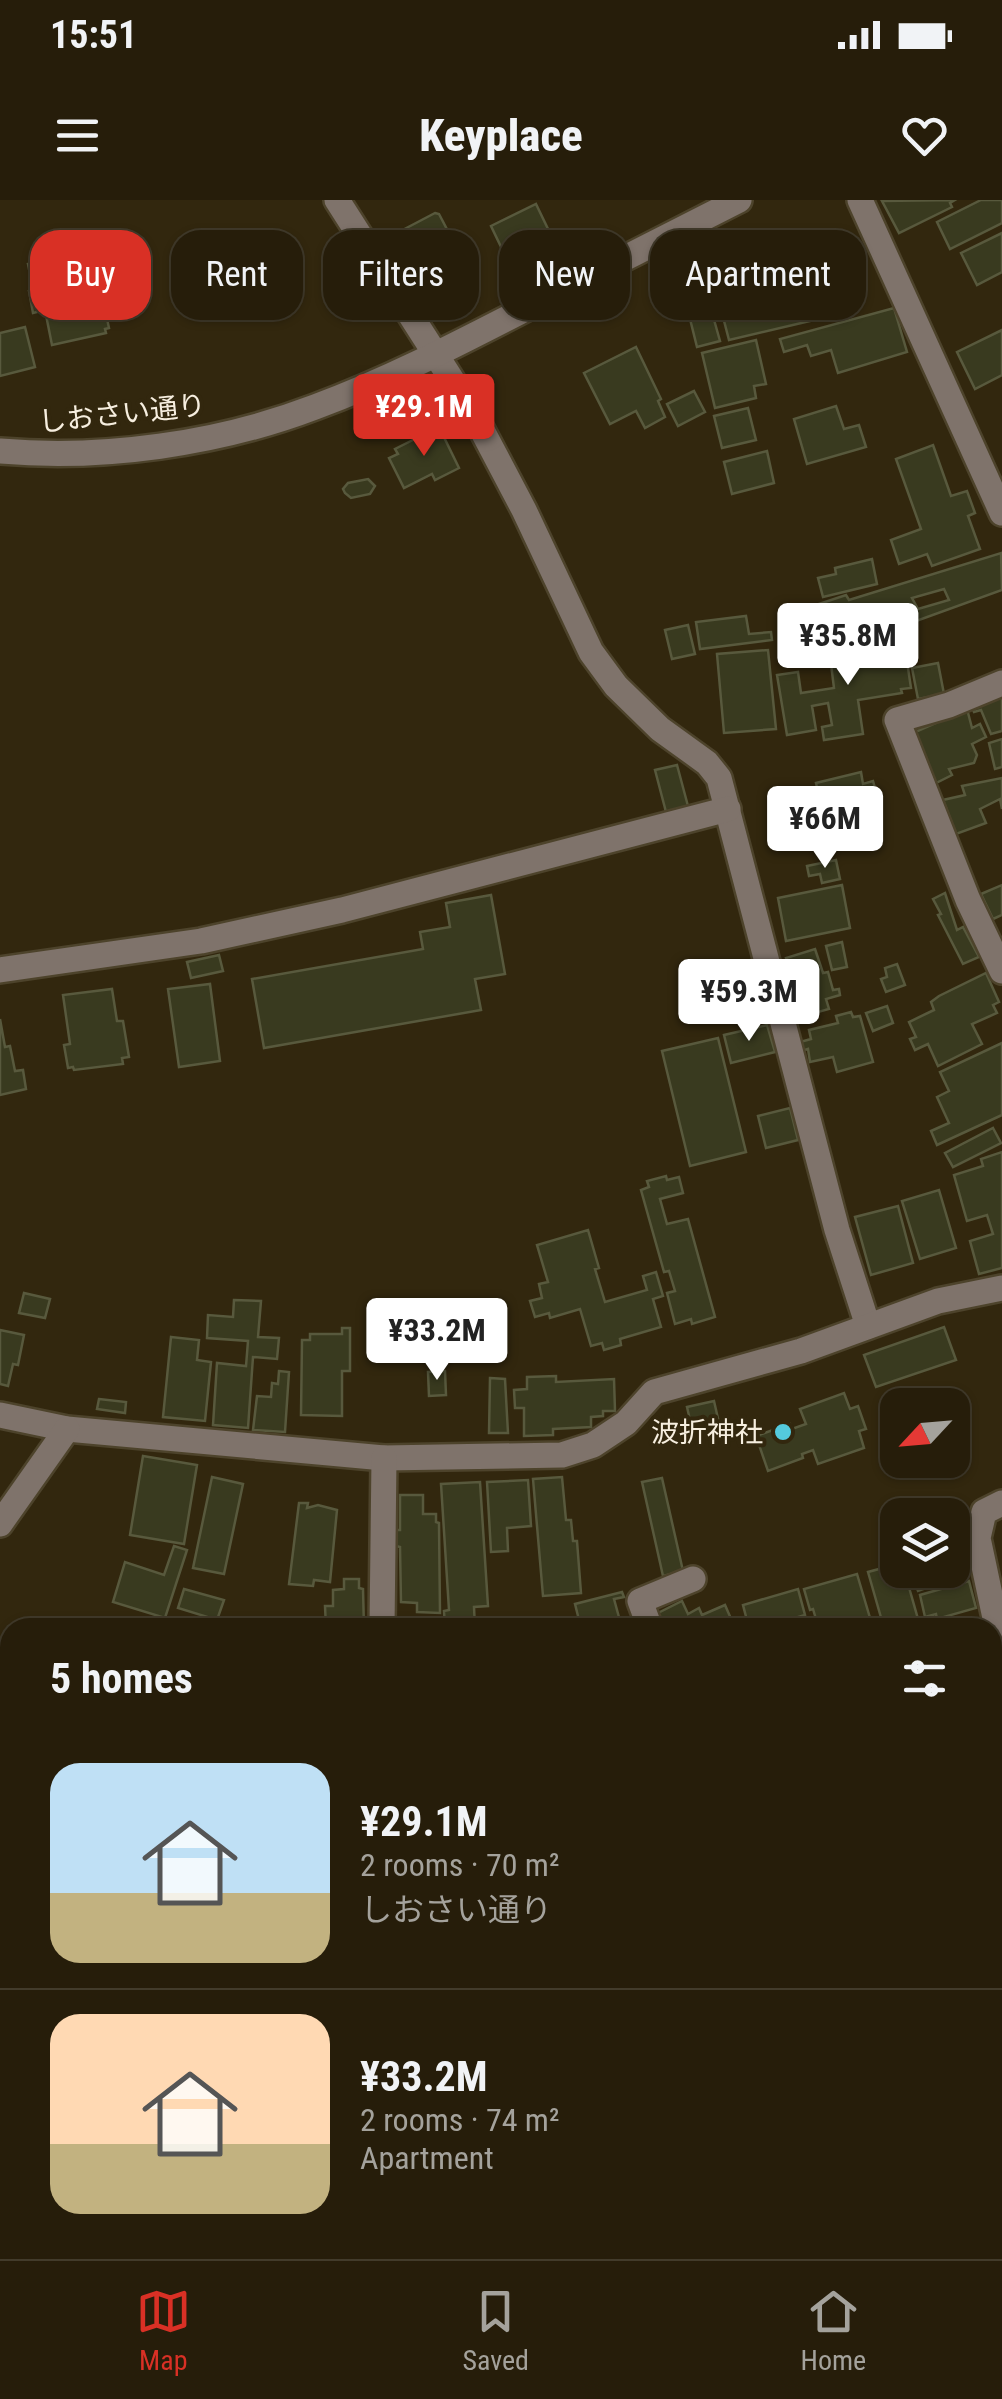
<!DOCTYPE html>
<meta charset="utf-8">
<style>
body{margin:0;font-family:"Roboto Condensed","Noto Sans JP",sans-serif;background:#322a18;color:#f1f3f6;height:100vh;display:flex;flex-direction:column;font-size:38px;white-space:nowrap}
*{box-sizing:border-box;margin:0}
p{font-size:32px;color:#a4a29c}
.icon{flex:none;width:55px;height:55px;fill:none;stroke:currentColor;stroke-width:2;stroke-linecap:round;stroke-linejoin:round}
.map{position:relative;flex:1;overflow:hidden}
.panel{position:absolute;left:0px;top:1418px;width:1002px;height:642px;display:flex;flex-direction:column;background:#261d0a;border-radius:30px 30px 0 0;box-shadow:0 2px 8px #0004,0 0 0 2px #423b2b}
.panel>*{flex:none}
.top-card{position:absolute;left:30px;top:30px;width:942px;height:90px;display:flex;gap:20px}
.needle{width:65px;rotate:244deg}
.controls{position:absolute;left:880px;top:1188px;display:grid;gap:20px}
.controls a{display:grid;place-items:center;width:90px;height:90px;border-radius:20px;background:#261d0a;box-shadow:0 2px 8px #0004,0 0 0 2px #423b2b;font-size:50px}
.price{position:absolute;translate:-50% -85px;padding:0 22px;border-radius:10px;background:#fff;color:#222;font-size:32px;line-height:65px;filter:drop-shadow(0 2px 5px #0008)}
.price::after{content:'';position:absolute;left:50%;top:60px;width:30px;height:22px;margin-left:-15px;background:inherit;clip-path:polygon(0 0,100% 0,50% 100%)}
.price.selected{background:#d93025;color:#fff}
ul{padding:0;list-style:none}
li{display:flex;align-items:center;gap:30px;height:250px;padding:0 50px}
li+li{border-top:2px solid #423b2b}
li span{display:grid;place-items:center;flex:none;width:280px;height:200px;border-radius:30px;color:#555}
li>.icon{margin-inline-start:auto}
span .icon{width:120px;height:120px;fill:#fffc;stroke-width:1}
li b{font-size:42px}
h2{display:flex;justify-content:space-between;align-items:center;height:120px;padding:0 50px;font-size:42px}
.tag{padding:0 35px;border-radius:30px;background:#261d0a;box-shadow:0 2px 8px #0004,0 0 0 2px #423b2b;font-size:35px;line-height:90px}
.tag.selected{background:#d93025;color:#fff}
.status{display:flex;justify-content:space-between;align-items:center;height:70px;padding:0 50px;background:#261d0a;direction:ltr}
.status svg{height:28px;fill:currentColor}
header{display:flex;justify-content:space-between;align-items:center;height:130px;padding:0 50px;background:#261d0a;font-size:45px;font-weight:800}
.dock{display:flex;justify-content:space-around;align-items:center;height:140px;border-top:2px solid #423b2b;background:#261d0a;font-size:28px;color:#a4a29c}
.dock a{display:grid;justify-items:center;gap:5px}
.dock .selected{color:#d93025}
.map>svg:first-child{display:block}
.building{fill:#393a1f;stroke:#58593d;stroke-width:2.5;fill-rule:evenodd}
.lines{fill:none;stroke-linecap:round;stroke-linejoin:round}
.minor-casing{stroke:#4d432b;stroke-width:30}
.minor{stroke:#7f736b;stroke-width:25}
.poi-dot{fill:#54cadd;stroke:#32270e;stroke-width:4}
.labels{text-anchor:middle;stroke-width:8;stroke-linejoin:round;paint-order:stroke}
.street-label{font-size:28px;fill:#f6eedf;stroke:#32270e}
.poi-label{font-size:28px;fill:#f6eedf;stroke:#32270e;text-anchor:end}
</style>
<div class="status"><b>15:51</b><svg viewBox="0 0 49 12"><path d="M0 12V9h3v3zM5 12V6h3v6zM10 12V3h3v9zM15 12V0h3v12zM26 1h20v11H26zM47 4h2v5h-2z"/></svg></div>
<header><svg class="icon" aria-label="menu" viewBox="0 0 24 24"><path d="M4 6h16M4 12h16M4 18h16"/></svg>Keyplace<svg class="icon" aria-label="heart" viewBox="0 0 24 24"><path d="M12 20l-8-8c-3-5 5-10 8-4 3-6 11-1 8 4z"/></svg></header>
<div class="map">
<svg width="1002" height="2059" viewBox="0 0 1002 2059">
<rect width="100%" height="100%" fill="#32270e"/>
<g class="building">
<path d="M955,0L950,3L952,7L899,33L882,1Z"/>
<path d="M981,0H1002V23L950,49L937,22Z"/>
<path d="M536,4L548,29L503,51L491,26Z"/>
<path d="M435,13L439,14L452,39L443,43L454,62L422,79L397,33Z"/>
<path d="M1002,33V72L977,85L961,53Z"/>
<path d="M92,49L109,128L105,129L106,133L52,145L45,110L33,113L29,91L33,90L28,64Z"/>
<path d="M800,65L814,120L729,140L716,90L768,78L767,73Z"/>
<path d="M894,108L907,152L838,173L831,150L811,156L807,145L784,152L780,139Z"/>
<path d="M711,109L720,141L697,147L689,115Z"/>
<path d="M25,127L35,167L0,176V133Z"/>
<path d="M1002,130V175L975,189L957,152Z"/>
<path d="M756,140L766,184L754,186L756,198L715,208L702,153Z"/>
<path d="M636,147L661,199L658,201L665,217L645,228L636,211L610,224L584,173Z"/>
<path d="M694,191L705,212L678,226L667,204Z"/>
<path d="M836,206L844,229L859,225L866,247L807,264L794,219Z"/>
<path d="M748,208L756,240L722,248L714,216Z"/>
<path d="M439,227L459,268L435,280L432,274L404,288L389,258L398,254L395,249Z"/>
<path d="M933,245L951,296L967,291L975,313L968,316L980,349L932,366L927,354L899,364L891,340L921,329L896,259Z"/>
<path d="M767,251L774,283L732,294L724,262Z"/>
<path d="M368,279L375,286L370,294L351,298L345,293L343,289L348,283Z"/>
<path d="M1001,353L1002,390L883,433L851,440L848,434L835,438L832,424L843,419L838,407L824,412L819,404L846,395L849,400ZM944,389L949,400L918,409L912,398Z"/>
<path d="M872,359L877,384L823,397L818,378L836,374L835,368Z"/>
<path d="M746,416L749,434L771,432L772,440L700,449L696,422Z"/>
<path d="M688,425L695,454L672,459L665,430Z"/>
<path d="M903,435L911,488L901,489L902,493L858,500L863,534L824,540L822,527L832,525L828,503L812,506L816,530L787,535L777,475L798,472L801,493L834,488L831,464L852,461L849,443Z"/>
<path d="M768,450L776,529L724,533L717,454Z"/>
<path d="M938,463L944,494L918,499L912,468Z"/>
<path d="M1002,494V531L991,534L981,510L974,512L971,505Z"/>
<path d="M967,509L972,528L980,524L986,537L972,544L977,555L974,563L949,569L952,575L934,584L913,533Z"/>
<path d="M1002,539V567L995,569L989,543Z"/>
<path d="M677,565L688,606L666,612L655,570Z"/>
<path d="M861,572L863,584L873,581L881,609L831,621L829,614L823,615L816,583Z"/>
<path d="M1002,578V609L1000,599L980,609L986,623L956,634L943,600L965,595L962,586Z"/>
<path d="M817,601L823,625L812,628L807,604Z"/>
<path d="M836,660L840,679L822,683L820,674L809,676L807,666Z"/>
<path d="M842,685L850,728L786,741L778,698Z"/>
<path d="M1002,685V715L993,719L981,694Z"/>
<path d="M945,693L957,730L963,727L979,757L963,764L938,715L941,714L933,699Z"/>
<path d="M491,695L505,774L475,779L481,810L264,848L252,779L423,749L420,732L450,727L446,703Z"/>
<path d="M842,742L847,767L832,770L826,746Z"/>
<path d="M815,749L823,773L828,772L833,790L839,789L840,795L826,799L829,809L804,816L786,758Z"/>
<path d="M219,755L223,771L191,778L187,762Z"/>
<path d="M897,764L905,785L886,792L881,779L887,777L885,768Z"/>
<path d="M986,773L999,802L993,805L997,813L972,824L982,844L938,866L928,844L915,850L910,839L916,837L909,822L934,810L931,802L939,796Z"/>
<path d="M210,784L220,861L179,867L168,789Z"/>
<path d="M112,789L117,821H123L129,857L122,858L123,864L74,870L73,867L68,868L64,845L70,844L63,795Z"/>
<path d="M887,806L893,823L873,831L866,813Z"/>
<path d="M851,812L853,817L860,816L873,862L837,872L833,857L810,862L808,849L799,852L796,843L811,839L809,830L838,823L836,816Z"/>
<path d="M0,819L5,847L10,846L15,871L23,870L26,889L0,895Z"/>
<path d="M767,825L775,852L731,863L724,835Z"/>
<path d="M718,838L746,952L690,966L662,851Z"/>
<path d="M1002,843V915L937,945L931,931L949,923L937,897L949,891L940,872Z"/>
<path d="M790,908L798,940L766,948L758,916Z"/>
<path d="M993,928L1001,943L953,967L945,953Z"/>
<path d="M1002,952V1068L979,1074L970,1041L993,1034L987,1015L967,1021L954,975L983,966L981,959Z"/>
<path d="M666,976L667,980L679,977L683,993L660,999L667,1024L688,1019L715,1117L692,1124L691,1119L675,1124L667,1093L675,1091L669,1071L664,1072L641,990L649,987L647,981Z"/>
<path d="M939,990L956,1048L920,1059L902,1001Z"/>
<path d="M898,1006L913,1063L871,1075L855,1017Z"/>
<path d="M588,1030L599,1068L595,1069L605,1102L647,1090L643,1076L656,1072L663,1096L653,1099L661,1127L620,1139L621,1145L604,1150L602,1143L591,1146L580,1109L550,1118L549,1113L535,1117L530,1101L542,1098L539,1084L548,1082L537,1045Z"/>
<path d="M24,1093L50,1099L45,1118L19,1113Z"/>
<path d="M234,1100L261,1101L258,1137L279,1138L277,1159L253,1157L248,1228L213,1225L217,1163L246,1166L248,1141L207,1138L208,1115L233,1117Z"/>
<path d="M944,1127L956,1160L876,1187L864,1155Z"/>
<path d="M342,1128H350V1171H342V1216L301,1215L302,1140H310V1134H342Z"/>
<path d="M0,1130L24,1135L18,1165L13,1164L8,1186L0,1184Z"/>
<path d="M171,1137L199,1140L197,1160L211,1162L205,1221L163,1217Z"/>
<path d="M279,1171L289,1172L285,1232L253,1230L257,1196L271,1197L272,1183L278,1184Z"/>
<path d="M445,1171L446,1195L429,1196L428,1172Z"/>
<path d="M556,1176V1182L614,1179L615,1211H603V1216L591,1217V1227L553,1229V1235L524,1236V1208H515L514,1190L527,1189V1177Z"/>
<path d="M490,1178L505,1179L508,1233H489Z"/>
<path d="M844,1193L850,1209L858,1206L866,1229L859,1231L864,1248L818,1264L813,1250L802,1254L803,1258L768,1271L756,1236L790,1224L792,1229L806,1224L800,1209Z"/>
<path d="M99,1199L126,1202L125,1213L97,1209Z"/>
<path d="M714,1201L719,1223L692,1229L687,1207Z"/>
<path d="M143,1256L197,1265L184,1344L130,1335Z"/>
<path d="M212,1277L243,1284L224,1374L193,1368Z"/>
<path d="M562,1277L566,1320H571L573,1341H577L581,1393L543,1396L533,1279Z"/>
<path d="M662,1278L683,1371L663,1376L642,1282Z"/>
<path d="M528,1280L531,1326L507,1328L508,1351L491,1352L487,1282Z"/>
<path d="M480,1282L488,1406L474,1407L475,1428H445L444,1411L449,1410L441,1284Z"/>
<path d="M400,1295H423V1314H436V1322L439,1323L440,1413L417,1412V1403L401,1402L400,1347L396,1346V1330H400Z"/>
<path d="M299,1303H308L307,1308L318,1305L337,1310L330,1382L314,1380L313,1386L289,1384Z"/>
<path d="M958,1341L969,1373L918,1391L910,1370H952V1343Z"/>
<path d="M174,1346L187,1350L165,1418L113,1402L125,1362L164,1375Z"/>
<path d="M898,1364V1370H904L918,1419L901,1424L902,1428H884L868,1372Z"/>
<path d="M857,1374L873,1428H852L851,1423L823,1428L820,1418L816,1419L813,1409L810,1410L804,1389Z"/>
<path d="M344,1379H359V1388L363,1389L364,1428H326L325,1406H333V1390L344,1389Z"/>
<path d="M969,1381L976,1408L937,1419L936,1414L925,1417L920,1395Z"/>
<path d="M184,1389L224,1400L217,1420L178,1408Z"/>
<path d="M798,1389L805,1415L761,1428H749L743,1405Z"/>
<path d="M622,1392L624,1397L614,1399L620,1421L613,1422L614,1428H581L575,1404Z"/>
<path d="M682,1401L688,1414L699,1408L702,1415L725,1405L735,1428H662L656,1414Z"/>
<path d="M0,1510L10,1517V1537L0,1552Z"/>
<path d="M1002,1523V1559L992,1562V1526Z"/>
<path d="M1002,1583V1628L994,1630L992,1586Z"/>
<path d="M10,1619V1672L0,1673V1621Z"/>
<path d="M1002,1637V1670L997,1671L992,1639Z"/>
<path d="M10,1709V1743L0,1745V1710Z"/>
<path d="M1002,1966V1994L992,1997V1969Z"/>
<rect x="413" y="2050" width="40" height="9"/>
<path d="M511,2050H571L572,2059H512Z"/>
<path d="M705,2050H743L744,2054L757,2051L759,2059H707Z"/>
<path d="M763,2050H843L805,2059H765Z"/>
<path d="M889,2050H952L924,2059H899L897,2055L891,2057Z"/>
<path d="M975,2050H991L993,2055L1000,2052L1002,2059H950Z"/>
</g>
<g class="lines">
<g class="minor-casing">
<g id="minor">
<path d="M337,0L473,213L524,310L591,452L616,486L660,529L707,563L719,578L837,1030L868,1126"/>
<path d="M860,0L1002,313"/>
<path d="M0,251C103,260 218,244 315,207C391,179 463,141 535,104C603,69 671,35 739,0"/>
<path d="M1002,483L949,505L897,520L968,700L1002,771"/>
<path d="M0,770L201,741L342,710L728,609"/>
<path d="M0,1215L67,1229L384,1258L562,1255L593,1245L626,1223L654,1192L801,1151L938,1101L1002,1088"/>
<path d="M1002,1303L984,1312L978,1338L1002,1451"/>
<path d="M0,1324L67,1229"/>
<path d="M382,1428L384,1258"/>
<path d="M650,1428L640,1401L693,1379"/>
<path d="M992,1573L1002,1570"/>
<path d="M0,1602L10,1601"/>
<path d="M0,1788L10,1784"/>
<path d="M388,2050V2059"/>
<path d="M631,2050L632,2059"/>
<path d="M865,2059L876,2057"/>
</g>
</g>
<use href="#minor" class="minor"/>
</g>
<circle class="poi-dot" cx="783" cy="1232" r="10"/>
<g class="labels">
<g class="street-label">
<text transform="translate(122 213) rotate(-6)" y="10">しおさい通り</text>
</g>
<g class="poi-label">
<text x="763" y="1242">波折神社</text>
</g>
</g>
</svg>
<div class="controls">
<a><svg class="needle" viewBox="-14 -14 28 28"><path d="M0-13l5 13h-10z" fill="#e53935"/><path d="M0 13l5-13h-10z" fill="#a4a29c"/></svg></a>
<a><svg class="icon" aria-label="layers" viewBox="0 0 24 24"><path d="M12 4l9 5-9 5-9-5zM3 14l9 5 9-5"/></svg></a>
</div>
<b class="price selected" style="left:424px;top:259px">¥29.1M</b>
<b class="price" style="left:848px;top:488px">¥35.8M</b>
<b class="price" style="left:825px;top:671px">¥66M</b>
<b class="price" style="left:749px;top:844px">¥59.3M</b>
<b class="price" style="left:437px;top:1183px">¥33.2M</b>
<div class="top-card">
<a class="tag selected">Buy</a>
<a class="tag">Rent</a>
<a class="tag">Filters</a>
<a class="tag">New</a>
<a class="tag">Apartment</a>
</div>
<section class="panel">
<h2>5 homes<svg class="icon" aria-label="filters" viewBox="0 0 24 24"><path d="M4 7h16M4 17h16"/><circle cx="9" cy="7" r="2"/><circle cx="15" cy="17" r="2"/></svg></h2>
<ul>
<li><span style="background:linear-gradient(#bfe0f5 65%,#c2b280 0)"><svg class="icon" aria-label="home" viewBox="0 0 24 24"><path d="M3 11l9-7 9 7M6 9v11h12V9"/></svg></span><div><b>¥29.1M</b><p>2 rooms · 70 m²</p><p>しおさい通り</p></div></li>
<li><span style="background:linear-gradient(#ffd9b3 65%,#c2b280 0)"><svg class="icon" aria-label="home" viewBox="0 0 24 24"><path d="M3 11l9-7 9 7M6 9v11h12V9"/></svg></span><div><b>¥33.2M</b><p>2 rooms · 74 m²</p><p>Apartment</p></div></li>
</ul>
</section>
</div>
<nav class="dock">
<a class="selected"><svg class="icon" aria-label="map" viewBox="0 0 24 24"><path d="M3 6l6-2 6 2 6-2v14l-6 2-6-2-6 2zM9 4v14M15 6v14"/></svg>Map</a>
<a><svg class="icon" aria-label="saved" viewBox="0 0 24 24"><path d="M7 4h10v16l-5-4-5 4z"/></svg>Saved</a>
<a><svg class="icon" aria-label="home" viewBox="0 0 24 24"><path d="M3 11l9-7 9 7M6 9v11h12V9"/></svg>Home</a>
</nav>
